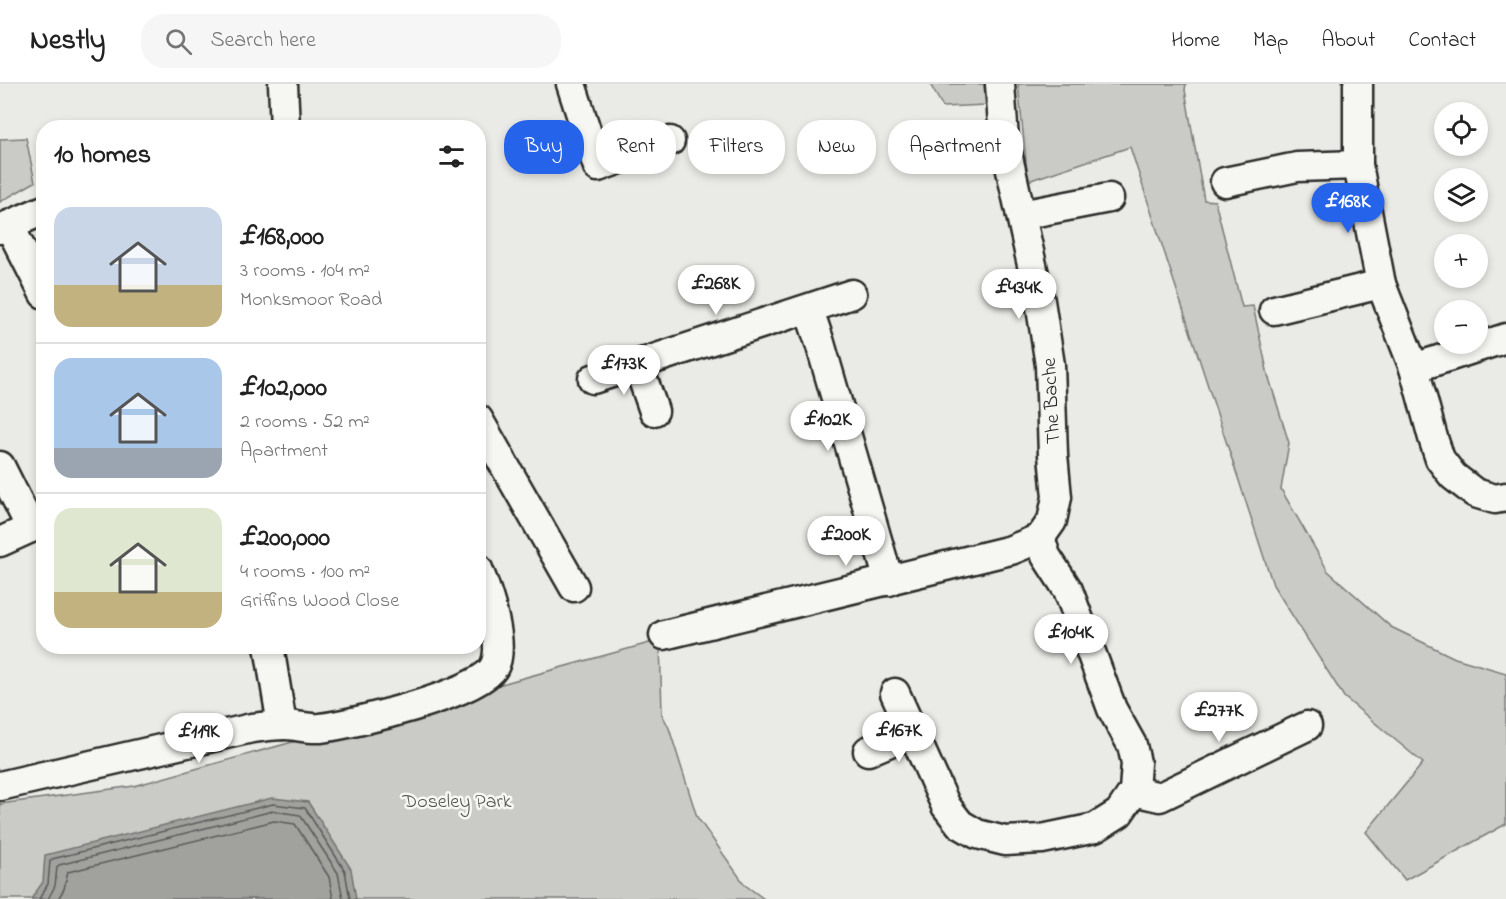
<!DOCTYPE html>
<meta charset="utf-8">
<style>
body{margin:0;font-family:"Indie Flower",sans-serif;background:#f6f6f6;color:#222;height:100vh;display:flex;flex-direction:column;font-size:22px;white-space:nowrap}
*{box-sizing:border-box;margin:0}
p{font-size:20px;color:#767676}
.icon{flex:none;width:33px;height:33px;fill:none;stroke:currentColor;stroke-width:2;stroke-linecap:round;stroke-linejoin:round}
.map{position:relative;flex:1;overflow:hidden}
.sheet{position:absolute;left:36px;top:36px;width:450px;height:534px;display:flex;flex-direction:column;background:#fff;border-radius:24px;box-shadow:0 3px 9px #0003}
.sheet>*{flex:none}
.top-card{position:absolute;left:504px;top:36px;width:570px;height:54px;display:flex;gap:12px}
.controls{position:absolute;left:1434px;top:18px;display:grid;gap:12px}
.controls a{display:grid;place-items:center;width:54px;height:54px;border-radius:50%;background:#fff;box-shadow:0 3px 9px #0003;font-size:30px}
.price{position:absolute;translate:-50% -51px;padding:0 14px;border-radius:21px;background:#fff;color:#222;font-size:20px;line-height:39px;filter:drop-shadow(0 2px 3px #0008)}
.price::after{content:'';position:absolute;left:50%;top:36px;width:18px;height:14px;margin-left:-9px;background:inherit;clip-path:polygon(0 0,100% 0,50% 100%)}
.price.current{background:#2563eb;color:#fff}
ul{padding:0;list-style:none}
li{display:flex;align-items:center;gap:18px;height:150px;padding:0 18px}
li+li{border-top:2px solid #e0e0e0}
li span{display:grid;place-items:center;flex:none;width:168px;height:120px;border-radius:18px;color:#555}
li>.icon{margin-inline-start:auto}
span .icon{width:72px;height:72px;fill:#fffc;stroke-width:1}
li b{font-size:26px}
h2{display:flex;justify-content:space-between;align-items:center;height:72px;padding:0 18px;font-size:26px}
.chip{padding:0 21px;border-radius:24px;background:#fff;box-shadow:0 3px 9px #0003;font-size:21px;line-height:54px}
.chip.current{background:#2563eb;color:#fff}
header{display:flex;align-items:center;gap:36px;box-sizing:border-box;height:84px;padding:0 30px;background:#fff;border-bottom:2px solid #e0e0e0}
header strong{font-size:28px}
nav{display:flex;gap:33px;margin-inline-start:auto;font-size:21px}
.search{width:420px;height:54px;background:#f6f6f6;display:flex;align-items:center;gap:15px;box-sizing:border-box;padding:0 21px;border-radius:24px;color:#767676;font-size:22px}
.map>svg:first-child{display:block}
.green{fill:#cacac7;stroke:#7a7a79;stroke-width:1.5}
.water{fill:#a1a19e;stroke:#727270;stroke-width:1.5}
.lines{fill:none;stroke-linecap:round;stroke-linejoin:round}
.shore{stroke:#5a5a59;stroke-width:1.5}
.minor-casing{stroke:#2b2b2b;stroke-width:33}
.minor{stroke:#f6f6f2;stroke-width:28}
.labels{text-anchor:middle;stroke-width:5;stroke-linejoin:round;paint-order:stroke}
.street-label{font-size:20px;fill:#2b2b2b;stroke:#f6f6f2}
.park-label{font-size:20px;fill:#535352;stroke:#f6f6f2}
</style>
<header>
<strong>Nestly</strong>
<div class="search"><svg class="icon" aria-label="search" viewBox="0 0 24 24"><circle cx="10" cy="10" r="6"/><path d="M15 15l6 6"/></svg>Search here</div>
<nav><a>Home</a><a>Map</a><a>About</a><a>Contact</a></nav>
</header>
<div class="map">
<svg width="1506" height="815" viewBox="0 0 1506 815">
<rect width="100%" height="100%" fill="#eaeae6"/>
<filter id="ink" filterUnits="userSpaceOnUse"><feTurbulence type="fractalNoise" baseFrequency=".0167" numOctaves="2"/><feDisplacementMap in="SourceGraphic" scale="12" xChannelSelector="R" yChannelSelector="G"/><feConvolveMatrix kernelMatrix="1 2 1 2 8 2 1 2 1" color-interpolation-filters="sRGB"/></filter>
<g filter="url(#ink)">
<g class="green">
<path d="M930,0H984L986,21L943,23Z"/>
<path d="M1018,0H1186L1185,6L1204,116L1215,117L1242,223L1253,222L1268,291L1289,359L1281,405L1328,487L1391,543L1455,574L1506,589V740L1405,796L1366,748L1423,679L1344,613L1273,501L1130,63L1028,97Z"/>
<path d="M26,54L35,98L0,118V55Z"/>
<path d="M660,556L662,630L669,644L697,733L745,801L764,815H0V720L134,702Z"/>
</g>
<path class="water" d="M272,714L308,718L351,785L356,815H31L43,798L45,771Z"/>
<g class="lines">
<g class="shore">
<path d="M39,815L48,800L50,777L52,775L273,720L305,724L345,787L350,815"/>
<path d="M48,815L55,802L57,783L59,781L273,727L300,731L338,789L343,815"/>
<path d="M58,815L64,805L68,788L274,737L295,740L329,793L333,815"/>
</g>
<g class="minor-casing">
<g id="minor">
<path d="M283,0L285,44"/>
<path d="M571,0L598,83L670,57"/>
<path d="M1000,0L1004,55L1040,217L1050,281L1053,371L1057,413L1052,437L1040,454"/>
<path d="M1358,0V81L1381,200L1414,284L1433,354L1440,375L1453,392L1475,409L1495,415L1506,413"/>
<path d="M1225,98L1297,83L1358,81"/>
<path d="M1021,131L1109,114"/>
<path d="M9,141L44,210"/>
<path d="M0,145L44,126"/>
<path d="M809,226L820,259L889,497"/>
<path d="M1274,226L1381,200"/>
<path d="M638,281L654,327"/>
<path d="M1414,284L1506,254"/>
<path d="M593,295L852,210"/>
<path d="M478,335L574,503"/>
<path d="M0,382L31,444"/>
<path d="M0,458L44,438"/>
<path d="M664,551L1011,466L1040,454"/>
<path d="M269,562L282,641"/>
<path d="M895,609L946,722L960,740L977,750L1005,757L1042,755L1095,744L1119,729L1134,707L1136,679L1132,661L1112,625L1068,506L1046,472L1040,454"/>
<path d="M868,667L913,648"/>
<path d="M0,702L252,644C262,643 273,641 284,641C296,641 308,645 320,644C353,640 479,610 494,583C506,561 487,507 478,485"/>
<path d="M1134,707L1160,713L1307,642"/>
</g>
</g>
<use href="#minor" class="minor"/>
</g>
</g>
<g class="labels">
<g class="street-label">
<text transform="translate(1050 317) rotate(-93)" y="7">The Bache</text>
</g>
<g class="park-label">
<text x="457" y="723">Doseley Park</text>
</g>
</g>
</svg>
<div class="controls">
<a><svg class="icon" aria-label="locate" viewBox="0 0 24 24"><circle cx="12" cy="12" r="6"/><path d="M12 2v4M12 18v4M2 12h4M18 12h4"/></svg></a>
<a><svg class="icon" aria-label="layers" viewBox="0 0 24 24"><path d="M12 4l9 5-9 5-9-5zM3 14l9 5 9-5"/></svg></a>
<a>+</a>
<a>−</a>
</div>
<b class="price current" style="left:1348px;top:150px">£168K</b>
<b class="price" style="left:716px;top:232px">£268K</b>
<b class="price" style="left:1019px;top:236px">£434K</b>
<b class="price" style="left:624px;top:312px">£173K</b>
<b class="price" style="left:828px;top:368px">£102K</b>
<b class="price" style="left:846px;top:483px">£200K</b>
<b class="price" style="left:1071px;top:581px">£104K</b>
<b class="price" style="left:1219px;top:659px">£277K</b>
<b class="price" style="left:899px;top:679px">£167K</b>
<b class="price" style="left:199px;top:680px">£119K</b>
<div class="top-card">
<a class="chip current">Buy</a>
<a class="chip">Rent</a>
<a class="chip">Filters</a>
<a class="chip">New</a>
<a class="chip">Apartment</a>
</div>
<section class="sheet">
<h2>10 homes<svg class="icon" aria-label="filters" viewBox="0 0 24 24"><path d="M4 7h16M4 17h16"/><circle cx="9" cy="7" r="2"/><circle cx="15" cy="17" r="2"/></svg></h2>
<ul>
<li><span style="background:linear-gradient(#c9d6e8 65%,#c2b280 0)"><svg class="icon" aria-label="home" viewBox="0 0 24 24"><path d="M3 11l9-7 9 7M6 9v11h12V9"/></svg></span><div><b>£168,000</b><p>3 rooms · 104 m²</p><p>Monksmoor Road</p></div></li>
<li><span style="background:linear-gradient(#a9c7e8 75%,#9aa5b1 0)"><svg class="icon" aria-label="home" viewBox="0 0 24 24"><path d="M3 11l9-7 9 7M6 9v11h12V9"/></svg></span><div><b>£102,000</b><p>2 rooms · 52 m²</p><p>Apartment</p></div></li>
<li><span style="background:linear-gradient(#dfe7d0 70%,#c2b280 0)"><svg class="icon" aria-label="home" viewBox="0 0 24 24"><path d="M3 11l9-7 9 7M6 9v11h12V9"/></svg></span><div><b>£200,000</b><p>4 rooms · 100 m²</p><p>Griffins Wood Close</p></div></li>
</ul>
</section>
</div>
